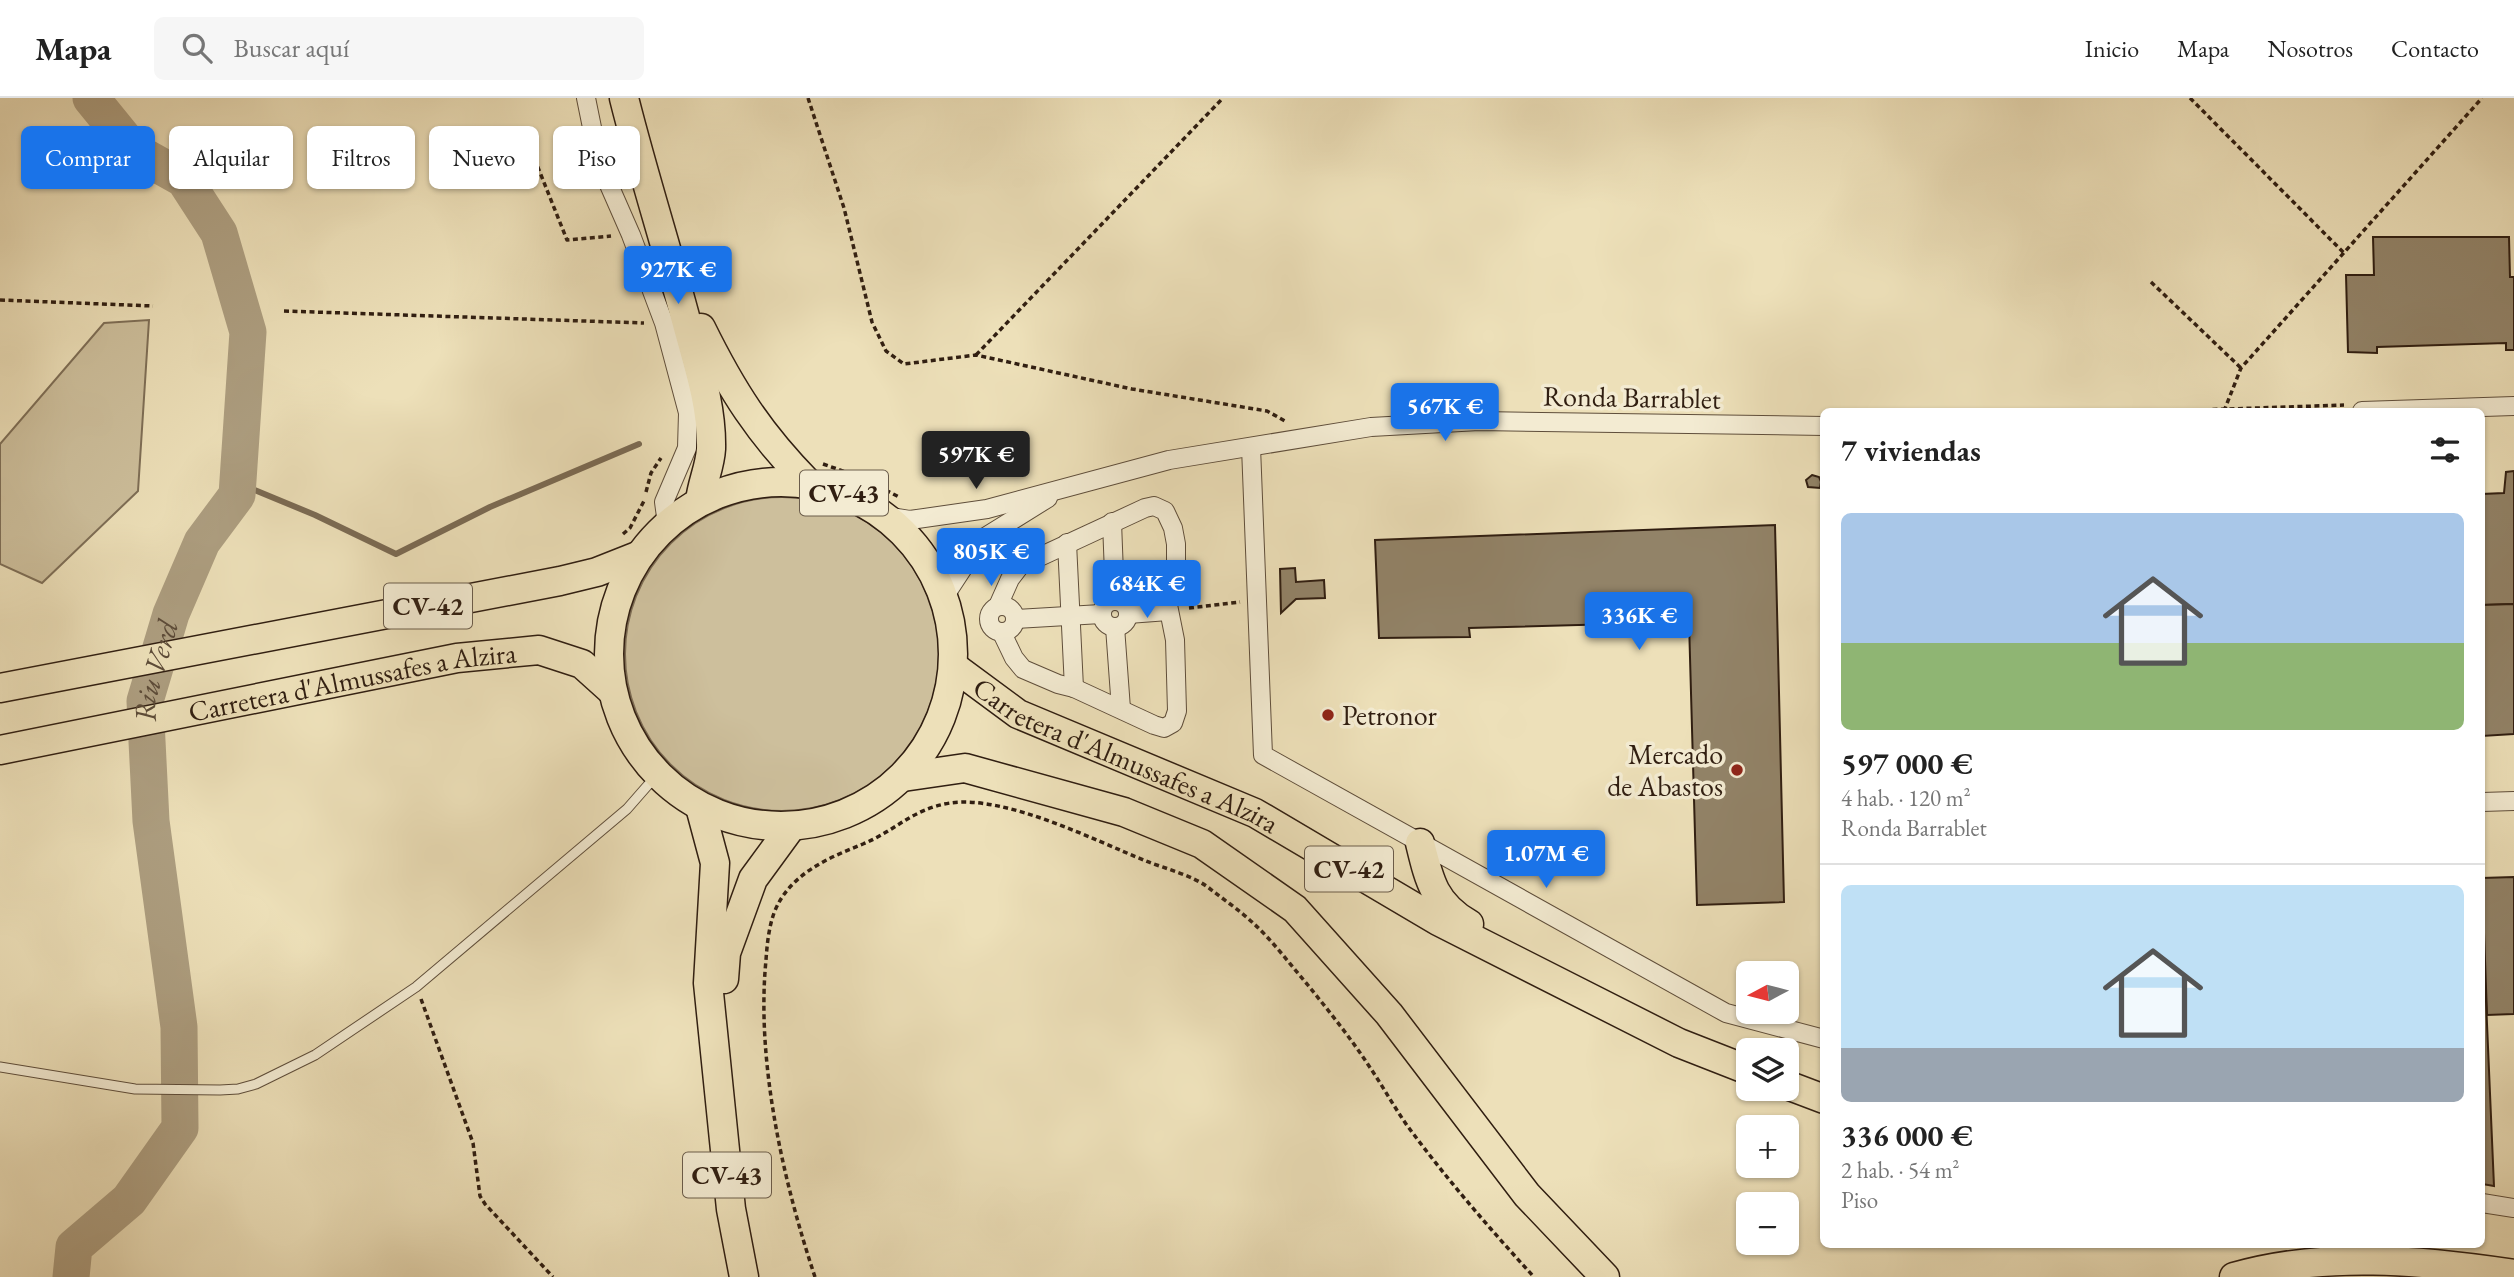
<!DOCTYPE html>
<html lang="es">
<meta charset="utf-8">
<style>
body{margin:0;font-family:"EB Garamond",serif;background:#f6f6f6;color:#222;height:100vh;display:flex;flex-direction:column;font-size:26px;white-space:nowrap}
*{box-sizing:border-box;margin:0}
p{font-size:23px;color:#767676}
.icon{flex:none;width:38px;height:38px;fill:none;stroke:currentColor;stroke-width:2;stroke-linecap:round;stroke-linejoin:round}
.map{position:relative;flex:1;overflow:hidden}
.drawer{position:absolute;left:1820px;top:310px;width:665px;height:840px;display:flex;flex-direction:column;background:#fff;border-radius:10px;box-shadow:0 2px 5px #0004}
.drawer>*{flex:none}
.hud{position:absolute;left:21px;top:28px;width:665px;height:63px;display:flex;gap:14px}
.needle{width:46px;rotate:263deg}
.buttons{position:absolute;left:1736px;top:863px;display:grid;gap:14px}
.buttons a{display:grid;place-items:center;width:63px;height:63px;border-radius:10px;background:#fff;box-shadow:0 2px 5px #0004;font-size:35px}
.price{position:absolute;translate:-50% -60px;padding:0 16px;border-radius:7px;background:#1a73e8;color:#fff;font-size:23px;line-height:46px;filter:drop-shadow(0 2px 4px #0008)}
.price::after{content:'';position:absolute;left:50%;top:42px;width:21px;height:16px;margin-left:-10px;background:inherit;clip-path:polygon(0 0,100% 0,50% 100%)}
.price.selected{background:#222;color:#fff}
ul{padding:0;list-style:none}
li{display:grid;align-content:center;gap:14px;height:371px;padding:0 21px}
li+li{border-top:2px solid #e0e0e0}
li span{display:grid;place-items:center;height:217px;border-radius:10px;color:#555}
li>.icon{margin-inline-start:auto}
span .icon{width:126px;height:126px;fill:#fffc;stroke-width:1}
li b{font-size:30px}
h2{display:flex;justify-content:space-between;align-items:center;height:84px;padding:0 21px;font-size:30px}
.tag{padding:0 24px;border-radius:10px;background:#fff;box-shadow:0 2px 5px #0004;font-size:24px;line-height:63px}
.tag.selected{background:#1a73e8;color:#fff}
header{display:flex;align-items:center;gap:42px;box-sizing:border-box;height:98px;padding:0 35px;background:#fff;border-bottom:2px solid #e0e0e0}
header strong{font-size:33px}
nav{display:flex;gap:38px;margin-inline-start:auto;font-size:24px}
.search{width:490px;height:63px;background:#f6f6f6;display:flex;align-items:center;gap:18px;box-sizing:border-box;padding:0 24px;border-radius:10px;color:#767676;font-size:26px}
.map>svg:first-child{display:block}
.green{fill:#cdbf9c;stroke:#7e6e56;stroke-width:2}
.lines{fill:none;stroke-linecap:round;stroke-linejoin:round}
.stream{stroke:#7b6b54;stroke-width:6}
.river{stroke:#ad9e80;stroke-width:37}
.building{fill:#928368;stroke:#301e11;stroke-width:2}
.lane-casing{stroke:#5f4e3b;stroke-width:11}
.street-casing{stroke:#5f4e3b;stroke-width:20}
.primary-casing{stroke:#301e11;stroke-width:31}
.path{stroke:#301e11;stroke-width:3.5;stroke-dasharray:5 3.5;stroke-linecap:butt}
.lane{stroke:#f3ebd2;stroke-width:9}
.street{stroke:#f3ebd2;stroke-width:18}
.primary{stroke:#ede0b9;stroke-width:28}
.poi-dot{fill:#8f2418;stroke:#f3ebd2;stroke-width:2.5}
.labels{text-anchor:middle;stroke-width:7;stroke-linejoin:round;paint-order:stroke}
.shield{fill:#f3ebd2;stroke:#6a5c4b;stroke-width:2}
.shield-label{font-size:26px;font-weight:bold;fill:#301e11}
.street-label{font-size:28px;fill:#301e11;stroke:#f3ebd2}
.poi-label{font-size:28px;fill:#301e11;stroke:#f3ebd2;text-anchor:start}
.water-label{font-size:30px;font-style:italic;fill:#5c4b38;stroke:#f3ebd2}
</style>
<header>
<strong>Mapa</strong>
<div class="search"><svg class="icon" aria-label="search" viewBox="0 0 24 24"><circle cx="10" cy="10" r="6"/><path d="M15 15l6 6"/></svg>Buscar aquí</div>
<nav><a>Inicio</a><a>Mapa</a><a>Nosotros</a><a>Contacto</a></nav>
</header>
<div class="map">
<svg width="2514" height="1179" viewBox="0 0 2514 1179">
<rect width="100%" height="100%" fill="#ede0b9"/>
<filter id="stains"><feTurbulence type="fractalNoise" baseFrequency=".00286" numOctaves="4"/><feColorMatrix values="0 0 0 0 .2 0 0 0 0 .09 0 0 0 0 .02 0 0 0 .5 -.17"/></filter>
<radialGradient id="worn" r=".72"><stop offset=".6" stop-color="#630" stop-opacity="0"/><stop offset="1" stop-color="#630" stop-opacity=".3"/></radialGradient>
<g class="green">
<path d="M149,222L138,393L42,485L0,466V346L104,225Z"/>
<circle cx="782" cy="556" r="157"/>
</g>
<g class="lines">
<path class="stream" d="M238,385L315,417L396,456L490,409L639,346"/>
<path class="river" id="s1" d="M71,1179L74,1149L129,1102L180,1030L179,929L151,723L145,603L171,516L202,444L237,397L248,234L219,135L184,81L134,53L91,0"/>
</g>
<g class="building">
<path d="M2373,139H2509L2510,179H2514V252H2506V245L2377,249V255L2348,254L2346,177H2374Z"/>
<path d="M2514,373V506L2482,507V396L2504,395L2506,374Z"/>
<path d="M1812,377L1819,379L1821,384L1820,390L1808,389L1806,382Z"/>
<path d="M1775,427L1784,804L1697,807L1689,524L1469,530L1470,539L1379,540L1375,442Z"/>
<path d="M1295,470L1296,484L1324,482L1325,500L1296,501L1281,515L1280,471Z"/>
<path d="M2514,506V636L2482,638V507Z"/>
<path d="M2514,779V916L2487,917L2482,780Z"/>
<path d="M2482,825L2486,903H2482Z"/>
<path d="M2482,903H2486L2494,1088L2482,1086Z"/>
</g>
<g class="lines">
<g class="lane-casing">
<path id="lane" d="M0,969L135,991L220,992L238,991L256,986L315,957L416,889L627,711L648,687L659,678"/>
</g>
<g class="street-casing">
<g id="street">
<path d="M586,0L599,64L631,137L664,225L688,315L687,350L664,404L667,426"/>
<path d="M2362,313L2514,308"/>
<path d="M1251,349L1263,657L1726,915L1824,941"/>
<path d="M885,418L910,422L987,411L1169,362L1371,329L1479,323L1824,328"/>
<path d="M1112,424L1115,502"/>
<path d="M1067,445L1074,590"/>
<path d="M944,499L982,441L1048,400"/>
<circle cx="1115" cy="516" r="13"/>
<circle cx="1002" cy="521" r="13"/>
<path d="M998,508L1010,481L1020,468L1145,410L1154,408L1165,413L1173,430L1176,446V465L1169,485L1167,502L1175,542L1177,613L1173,625L1164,630L1154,627L1074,590L1058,586L1023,571L1014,560L1002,535"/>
<path d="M1128,516L1168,513"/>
<path d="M1015,521L1101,516"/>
<path d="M1115,529L1121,611"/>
<path d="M2482,704L2514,703"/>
<path d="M2482,1105L2514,1110"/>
</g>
</g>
<g class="primary-casing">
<g id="primary">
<path d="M624,0C643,76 667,150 687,226C698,267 712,308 711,351C710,369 702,385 700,403"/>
<path d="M701,230C732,293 759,335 808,385"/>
<circle cx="781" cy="556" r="172"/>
<path id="s2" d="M953,568L1018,616L1255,715L1438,823L1679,945L1748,972"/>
<path d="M0,590L560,483L597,474L640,457"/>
<path id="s3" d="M0,652L457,560L539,552L582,566L612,593"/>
<path d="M903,679L965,670L1124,714L1202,746L1295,811L1389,916L1527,1097L1605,1179"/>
<path d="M700,709L715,765L708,885L731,1111L744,1179"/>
<path d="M1420,745C1429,782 1434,806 1469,826"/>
<path d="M724,881L726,855L753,781L791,729"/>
<path d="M1787,987L1824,1001"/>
<path d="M2234,1179C2324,1153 2422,1162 2514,1176"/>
</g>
</g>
<g class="path">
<path d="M808,0L844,110L872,224L886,253L904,266L976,257L1132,291L1267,313L1285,323"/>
<path d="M2190,0L2344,155"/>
<path d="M525,37L567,142L611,138"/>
<path d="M2151,184L2241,270"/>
<path d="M0,202L153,208"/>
<path d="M284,213L644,225"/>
<path d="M976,257L1223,0"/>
<path d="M2170,313L2344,307"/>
<path d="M2224,313L2241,270L2482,0"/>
<path d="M823,366L860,379L899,399"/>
<path d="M646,394L651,375L661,360"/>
<path d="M623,436L630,430L645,401"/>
<path d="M1189,510L1240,504"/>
<path d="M421,901L473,1045L480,1098L485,1106L553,1179"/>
<path d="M815,1179C783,1083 756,963 766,862C767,846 769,829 774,815C789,776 828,760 863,746C895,733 912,711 950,705C1006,697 1094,742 1146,763C1166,771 1192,777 1209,790C1223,801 1239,812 1252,824C1272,842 1289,865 1307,886C1328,912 1350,939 1369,968C1382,987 1393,1007 1406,1026C1445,1079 1489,1130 1534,1179"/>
</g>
<use href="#lane" class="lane"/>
<use href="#street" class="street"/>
<use href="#primary" class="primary"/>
</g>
<g class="poi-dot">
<circle cx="1328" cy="617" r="7"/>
<circle cx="1737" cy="672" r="7"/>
</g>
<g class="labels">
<g class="shield">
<rect x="800" y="372.5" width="88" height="45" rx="5"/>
<rect x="384" y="485.5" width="88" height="45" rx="5"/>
<rect x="1305" y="748.5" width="88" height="45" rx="5"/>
<rect x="683" y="1054.5" width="88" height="45" rx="5"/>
</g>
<g class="shield-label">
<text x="844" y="404">CV-43</text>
<text x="428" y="517">CV-42</text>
<text x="1349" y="780">CV-42</text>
<text x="727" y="1086">CV-43</text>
</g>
<g class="street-label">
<text transform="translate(1632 299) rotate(1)" y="10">Ronda Barrablet</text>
<text dy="10" stroke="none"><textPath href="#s3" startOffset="359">Carretera d'Almussafes a Alzira</textPath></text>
<text dy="10" stroke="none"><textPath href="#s2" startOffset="196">Carretera d'Almussafes a Alzira</textPath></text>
</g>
<g class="poi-label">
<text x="1342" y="627">Petronor</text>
<text x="1723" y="666" text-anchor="end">Mercado<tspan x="1723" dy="32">de Abastos</tspan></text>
</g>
<g class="water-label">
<text dy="10" stroke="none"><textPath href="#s1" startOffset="651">Riu Verd</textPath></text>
</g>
</g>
<rect width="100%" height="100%" filter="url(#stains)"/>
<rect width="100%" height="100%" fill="url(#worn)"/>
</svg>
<div class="buttons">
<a><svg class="needle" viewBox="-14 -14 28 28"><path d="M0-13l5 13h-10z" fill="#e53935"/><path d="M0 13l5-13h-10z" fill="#767676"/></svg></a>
<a><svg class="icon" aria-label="layers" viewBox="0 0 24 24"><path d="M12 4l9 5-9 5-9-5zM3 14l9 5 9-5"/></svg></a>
<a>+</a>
<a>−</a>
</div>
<b class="price" style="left:678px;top:208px">927K €</b>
<b class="price" style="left:1445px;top:345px">567K €</b>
<b class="price selected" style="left:976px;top:393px">597K €</b>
<b class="price" style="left:991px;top:490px">805K €</b>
<b class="price" style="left:1147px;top:522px">684K €</b>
<b class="price" style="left:1639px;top:554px">336K €</b>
<b class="price" style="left:1546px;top:792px">1.07M €</b>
<div class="hud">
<a class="tag selected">Comprar</a>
<a class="tag">Alquilar</a>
<a class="tag">Filtros</a>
<a class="tag">Nuevo</a>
<a class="tag">Piso</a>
</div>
<section class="drawer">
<h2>7 viviendas<svg class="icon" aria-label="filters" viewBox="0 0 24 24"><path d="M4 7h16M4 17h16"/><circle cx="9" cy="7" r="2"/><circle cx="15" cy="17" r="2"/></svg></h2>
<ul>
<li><span style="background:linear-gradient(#a9c7e8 60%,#8fb573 0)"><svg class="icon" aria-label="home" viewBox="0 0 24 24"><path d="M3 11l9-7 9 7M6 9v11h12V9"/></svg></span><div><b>597 000 €</b><p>4 hab. · 120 m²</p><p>Ronda Barrablet</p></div></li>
<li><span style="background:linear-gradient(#bfe0f5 75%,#9aa5b1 0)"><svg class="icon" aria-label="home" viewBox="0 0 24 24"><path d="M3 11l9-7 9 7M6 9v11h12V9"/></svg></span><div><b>336 000 €</b><p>2 hab. · 54 m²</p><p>Piso</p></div></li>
</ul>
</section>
</div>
